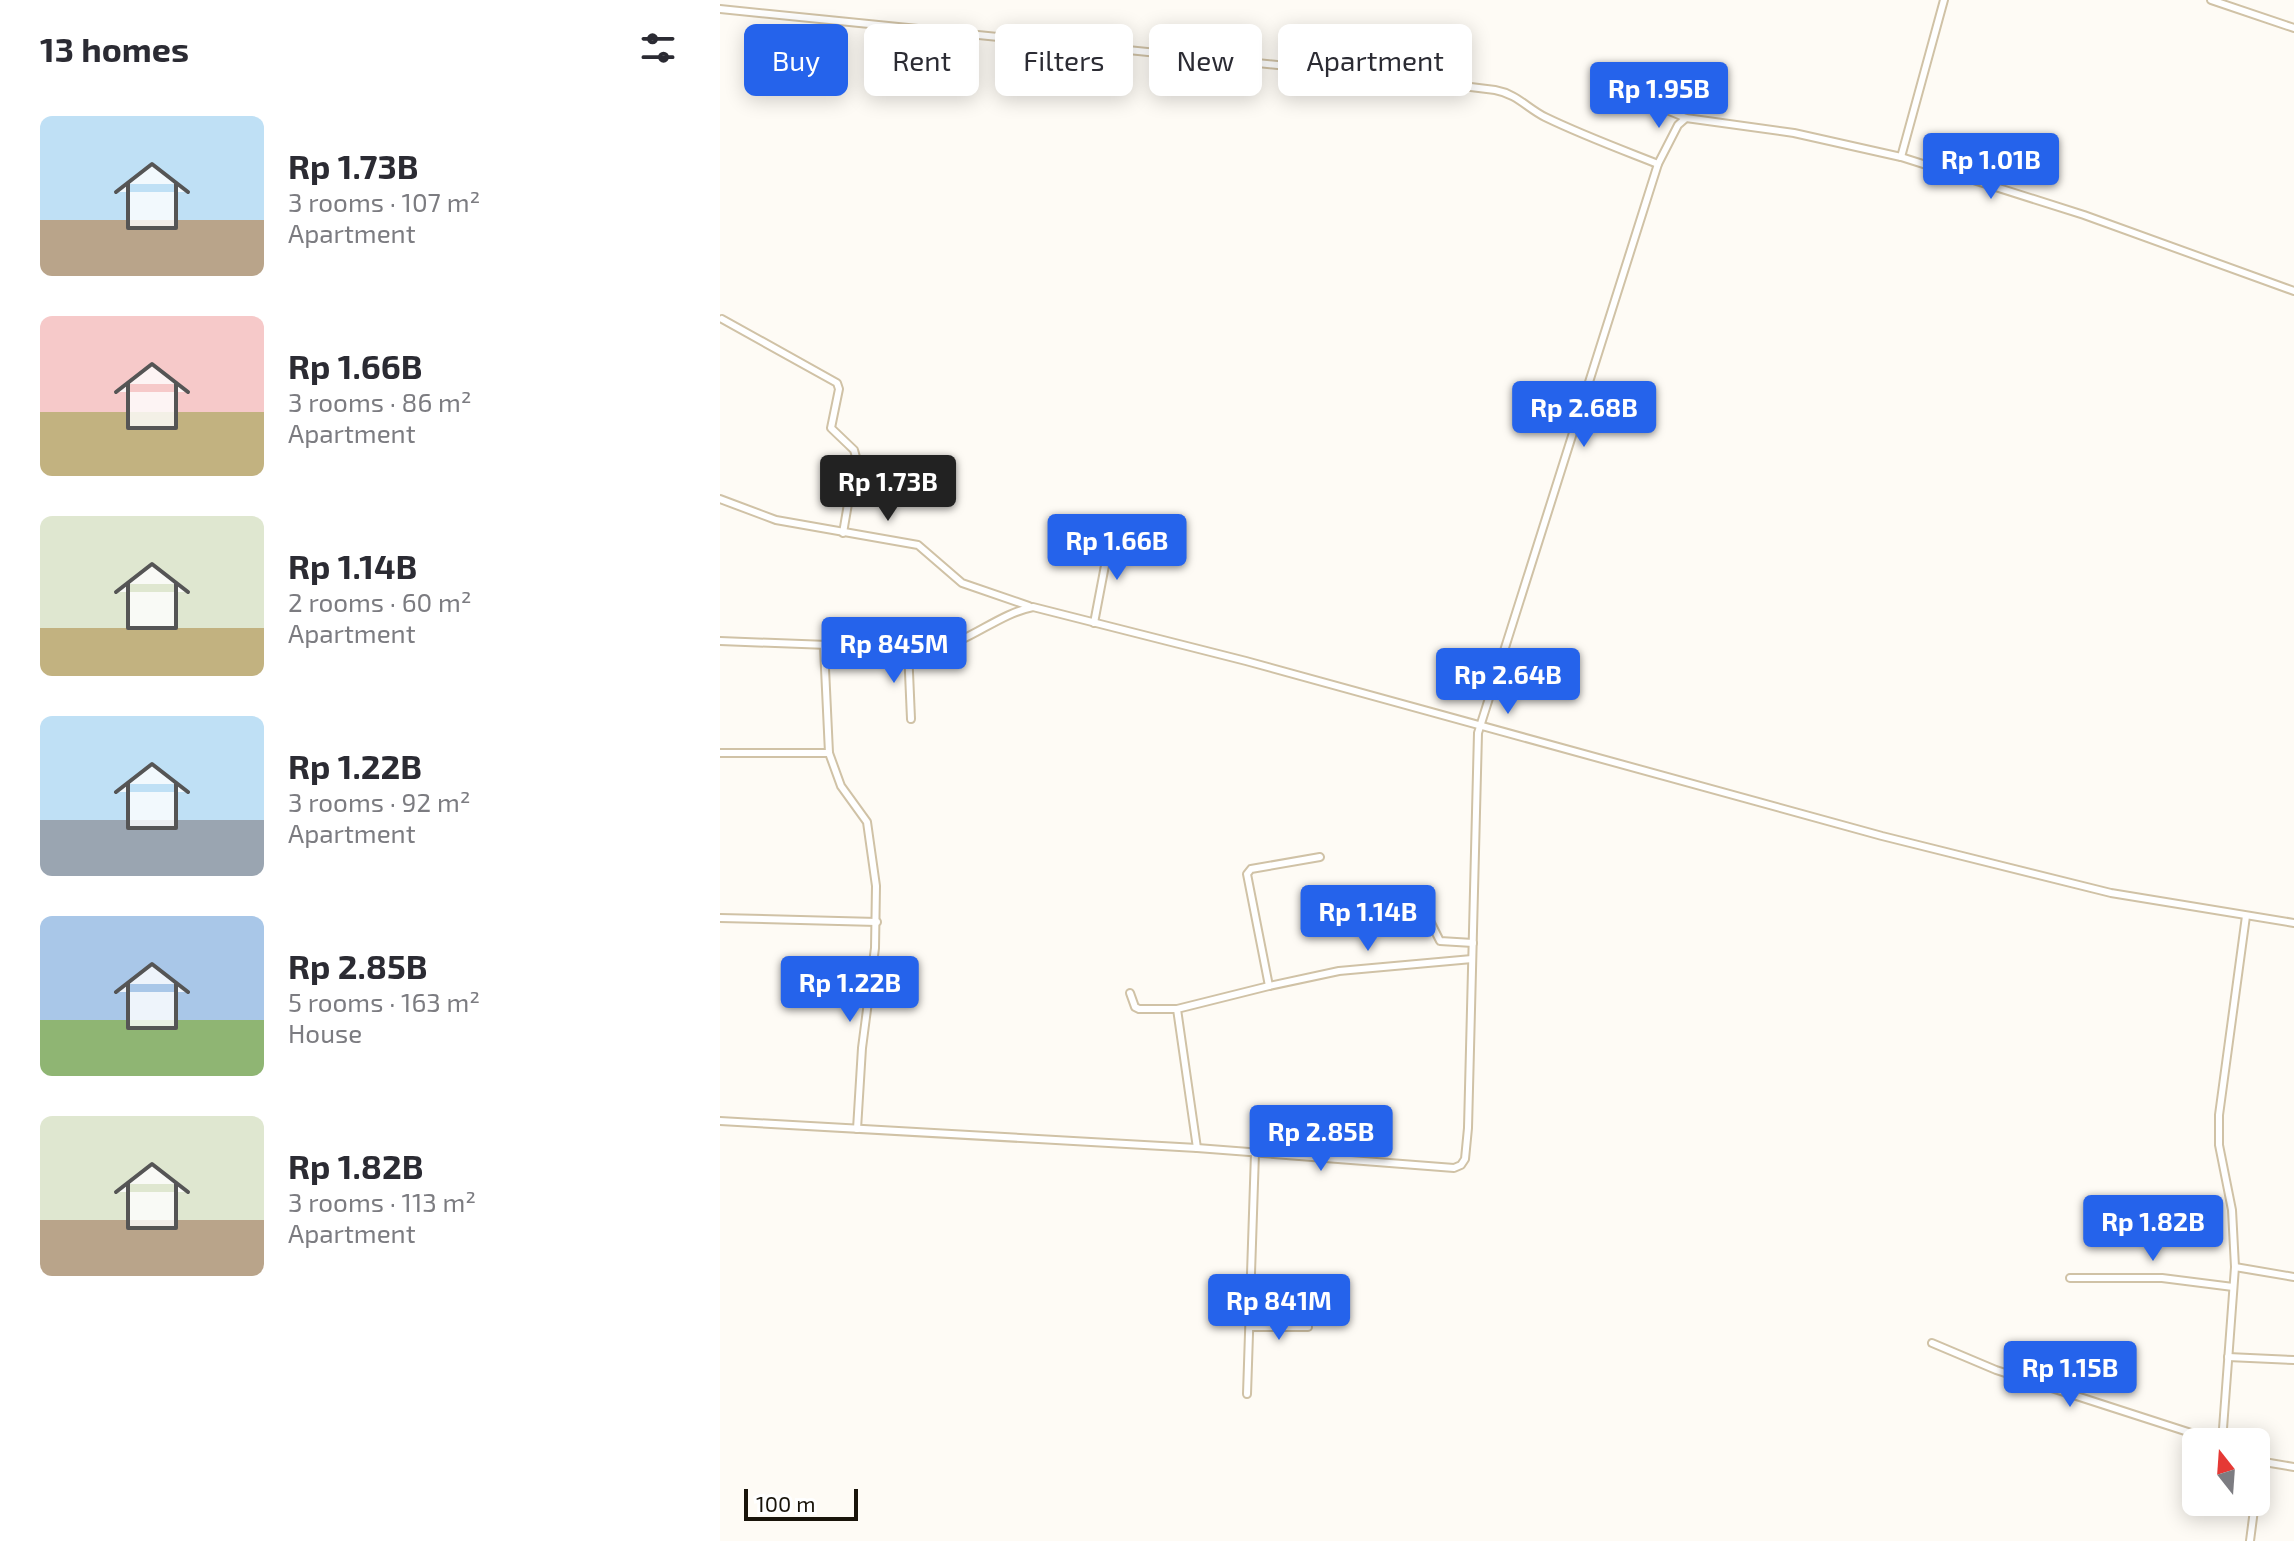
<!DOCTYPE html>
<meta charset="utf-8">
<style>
body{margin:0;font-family:"Exo 2",sans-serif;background:#f7f7f7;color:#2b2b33;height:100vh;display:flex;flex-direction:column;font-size:30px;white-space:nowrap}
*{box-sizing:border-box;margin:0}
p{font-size:26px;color:#7c7c81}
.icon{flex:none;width:44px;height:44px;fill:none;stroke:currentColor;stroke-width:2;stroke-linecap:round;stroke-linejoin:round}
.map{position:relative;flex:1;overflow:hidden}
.details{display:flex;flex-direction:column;background:#fff;width:720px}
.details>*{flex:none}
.hud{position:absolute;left:24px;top:24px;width:760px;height:72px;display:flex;gap:16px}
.needle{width:52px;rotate:343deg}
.tools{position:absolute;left:1462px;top:1428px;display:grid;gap:16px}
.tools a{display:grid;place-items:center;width:88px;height:88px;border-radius:12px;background:#fff;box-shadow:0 4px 20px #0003;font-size:40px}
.scale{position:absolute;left:24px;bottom:20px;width:114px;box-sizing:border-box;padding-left:8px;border:4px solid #19140a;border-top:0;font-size:22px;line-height:28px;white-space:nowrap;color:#19140a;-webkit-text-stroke:6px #fff;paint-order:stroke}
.price{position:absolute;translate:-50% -68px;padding:0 18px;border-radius:8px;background:#2563eb;color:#fff;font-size:26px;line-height:52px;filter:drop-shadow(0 2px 4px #0008)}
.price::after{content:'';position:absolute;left:50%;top:48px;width:24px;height:18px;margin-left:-12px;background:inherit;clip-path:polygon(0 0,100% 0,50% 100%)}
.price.active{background:#222;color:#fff}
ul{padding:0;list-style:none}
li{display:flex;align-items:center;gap:24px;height:200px;padding:0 40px}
li span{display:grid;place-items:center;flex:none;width:224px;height:160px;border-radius:12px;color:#555}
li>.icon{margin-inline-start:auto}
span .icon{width:96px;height:96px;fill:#fffc;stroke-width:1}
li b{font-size:34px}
h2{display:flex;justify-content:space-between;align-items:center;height:96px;padding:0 40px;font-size:34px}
.tag{padding:0 28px;border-radius:12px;background:#fff;box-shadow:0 4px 20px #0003;font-size:28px;line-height:72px}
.tag.active{background:#2563eb;color:#fff}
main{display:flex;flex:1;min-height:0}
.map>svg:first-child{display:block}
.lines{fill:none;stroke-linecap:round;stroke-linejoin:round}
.minor-casing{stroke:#d0c2a6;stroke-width:10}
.minor{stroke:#fff;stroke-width:6}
</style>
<main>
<section class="details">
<h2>13 homes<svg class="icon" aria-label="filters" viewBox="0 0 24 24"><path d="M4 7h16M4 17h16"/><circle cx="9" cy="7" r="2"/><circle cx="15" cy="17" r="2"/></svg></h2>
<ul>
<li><span style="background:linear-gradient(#bfe0f5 65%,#b9a48a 0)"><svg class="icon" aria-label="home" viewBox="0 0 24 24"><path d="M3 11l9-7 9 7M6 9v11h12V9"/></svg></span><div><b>Rp 1.73B</b><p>3 rooms · 107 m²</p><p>Apartment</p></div></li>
<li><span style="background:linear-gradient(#f6c9c9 60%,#c2b280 0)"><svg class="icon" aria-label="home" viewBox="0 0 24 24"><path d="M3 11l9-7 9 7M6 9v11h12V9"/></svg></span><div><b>Rp 1.66B</b><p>3 rooms · 86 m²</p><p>Apartment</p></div></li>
<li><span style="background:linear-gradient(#dfe7d0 70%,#c2b280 0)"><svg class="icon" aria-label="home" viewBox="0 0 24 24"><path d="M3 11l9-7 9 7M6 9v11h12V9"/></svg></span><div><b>Rp 1.14B</b><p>2 rooms · 60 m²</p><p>Apartment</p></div></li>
<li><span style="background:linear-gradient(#bfe0f5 65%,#9aa5b1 0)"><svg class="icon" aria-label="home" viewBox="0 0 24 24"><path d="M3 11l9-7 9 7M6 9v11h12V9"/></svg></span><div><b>Rp 1.22B</b><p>3 rooms · 92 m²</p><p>Apartment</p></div></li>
<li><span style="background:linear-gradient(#a9c7e8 65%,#8fb573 0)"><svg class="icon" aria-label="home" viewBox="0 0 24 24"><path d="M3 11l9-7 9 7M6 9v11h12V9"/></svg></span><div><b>Rp 2.85B</b><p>5 rooms · 163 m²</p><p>House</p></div></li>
<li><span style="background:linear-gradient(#dfe7d0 65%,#b9a48a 0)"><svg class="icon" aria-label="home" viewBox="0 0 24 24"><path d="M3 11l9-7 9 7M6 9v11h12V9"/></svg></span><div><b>Rp 1.82B</b><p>3 rooms · 113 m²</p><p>Apartment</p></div></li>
</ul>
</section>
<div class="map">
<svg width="1574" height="1541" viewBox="0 0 1574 1541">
<rect width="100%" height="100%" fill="#fefbf5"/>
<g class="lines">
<g class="minor-casing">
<g id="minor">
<path d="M1491,0L1574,28"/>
<path d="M0,9L637,73L775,90C797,94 807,108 825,117C862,135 900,149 938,164"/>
<path d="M928,90L937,106L966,118L1074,133L1181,157L1364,215L1574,291"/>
<path d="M1181,157L1224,0"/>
<path d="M2,319L117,383L119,389L111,428L134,450L136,457L123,533"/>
<path d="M0,499L56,520L198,545L242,583L309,606"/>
<path d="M374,623L391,534"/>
<path d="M0,641L214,649C250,642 278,614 313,607L526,661L1162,836L1391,893L1574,923"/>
<path d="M104,647L109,753L121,786L147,822L156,886L155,948L142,1048L137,1129"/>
<path d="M188,649L191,719"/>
<path d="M0,753H109"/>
<path d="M0,918L157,922"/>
<path d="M710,921L720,941L753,943"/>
<path d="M549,986L619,971L752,959"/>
<path d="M410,993L415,1007L419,1009H457"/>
<path d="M0,1121L477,1148L734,1168L741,1165L745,1159L748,1128L758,733L938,164L958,125L966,118"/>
<path d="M477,1148L457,1009L549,986L527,874L531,869L600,857"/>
<path d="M1515,1267L1574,1277"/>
<path d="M1350,1278H1442L1513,1287"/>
<path d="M530,1327H588"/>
<path d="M1212,1343L1276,1370L1499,1442"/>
<path d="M1508,1357L1574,1360"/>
<path d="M527,1394L535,1153"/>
<path d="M1502,1442L1515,1267L1512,1210L1499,1145V1115L1526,916"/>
<path d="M1536,1459L1539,1470L1536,1495"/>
<path d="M1538,1461L1574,1467"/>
<path d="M1530,1541L1535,1502"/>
</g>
</g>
<use href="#minor" class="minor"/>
</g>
</svg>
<div class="tools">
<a><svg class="needle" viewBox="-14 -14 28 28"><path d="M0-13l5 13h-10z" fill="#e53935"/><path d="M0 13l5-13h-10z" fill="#7c7c81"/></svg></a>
</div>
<div class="scale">100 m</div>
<b class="price" style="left:939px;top:130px">Rp 1.95B</b>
<b class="price" style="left:1271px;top:201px">Rp 1.01B</b>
<b class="price" style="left:864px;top:449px">Rp 2.68B</b>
<b class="price active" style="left:168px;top:523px">Rp 1.73B</b>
<b class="price" style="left:397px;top:582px">Rp 1.66B</b>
<b class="price" style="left:174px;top:685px">Rp 845M</b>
<b class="price" style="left:788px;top:716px">Rp 2.64B</b>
<b class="price" style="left:648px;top:953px">Rp 1.14B</b>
<b class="price" style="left:130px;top:1024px">Rp 1.22B</b>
<b class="price" style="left:601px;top:1173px">Rp 2.85B</b>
<b class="price" style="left:1433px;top:1263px">Rp 1.82B</b>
<b class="price" style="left:559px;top:1342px">Rp 841M</b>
<b class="price" style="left:1350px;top:1409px">Rp 1.15B</b>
<div class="hud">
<a class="tag active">Buy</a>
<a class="tag">Rent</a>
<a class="tag">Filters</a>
<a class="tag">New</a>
<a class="tag">Apartment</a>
</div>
</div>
</main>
